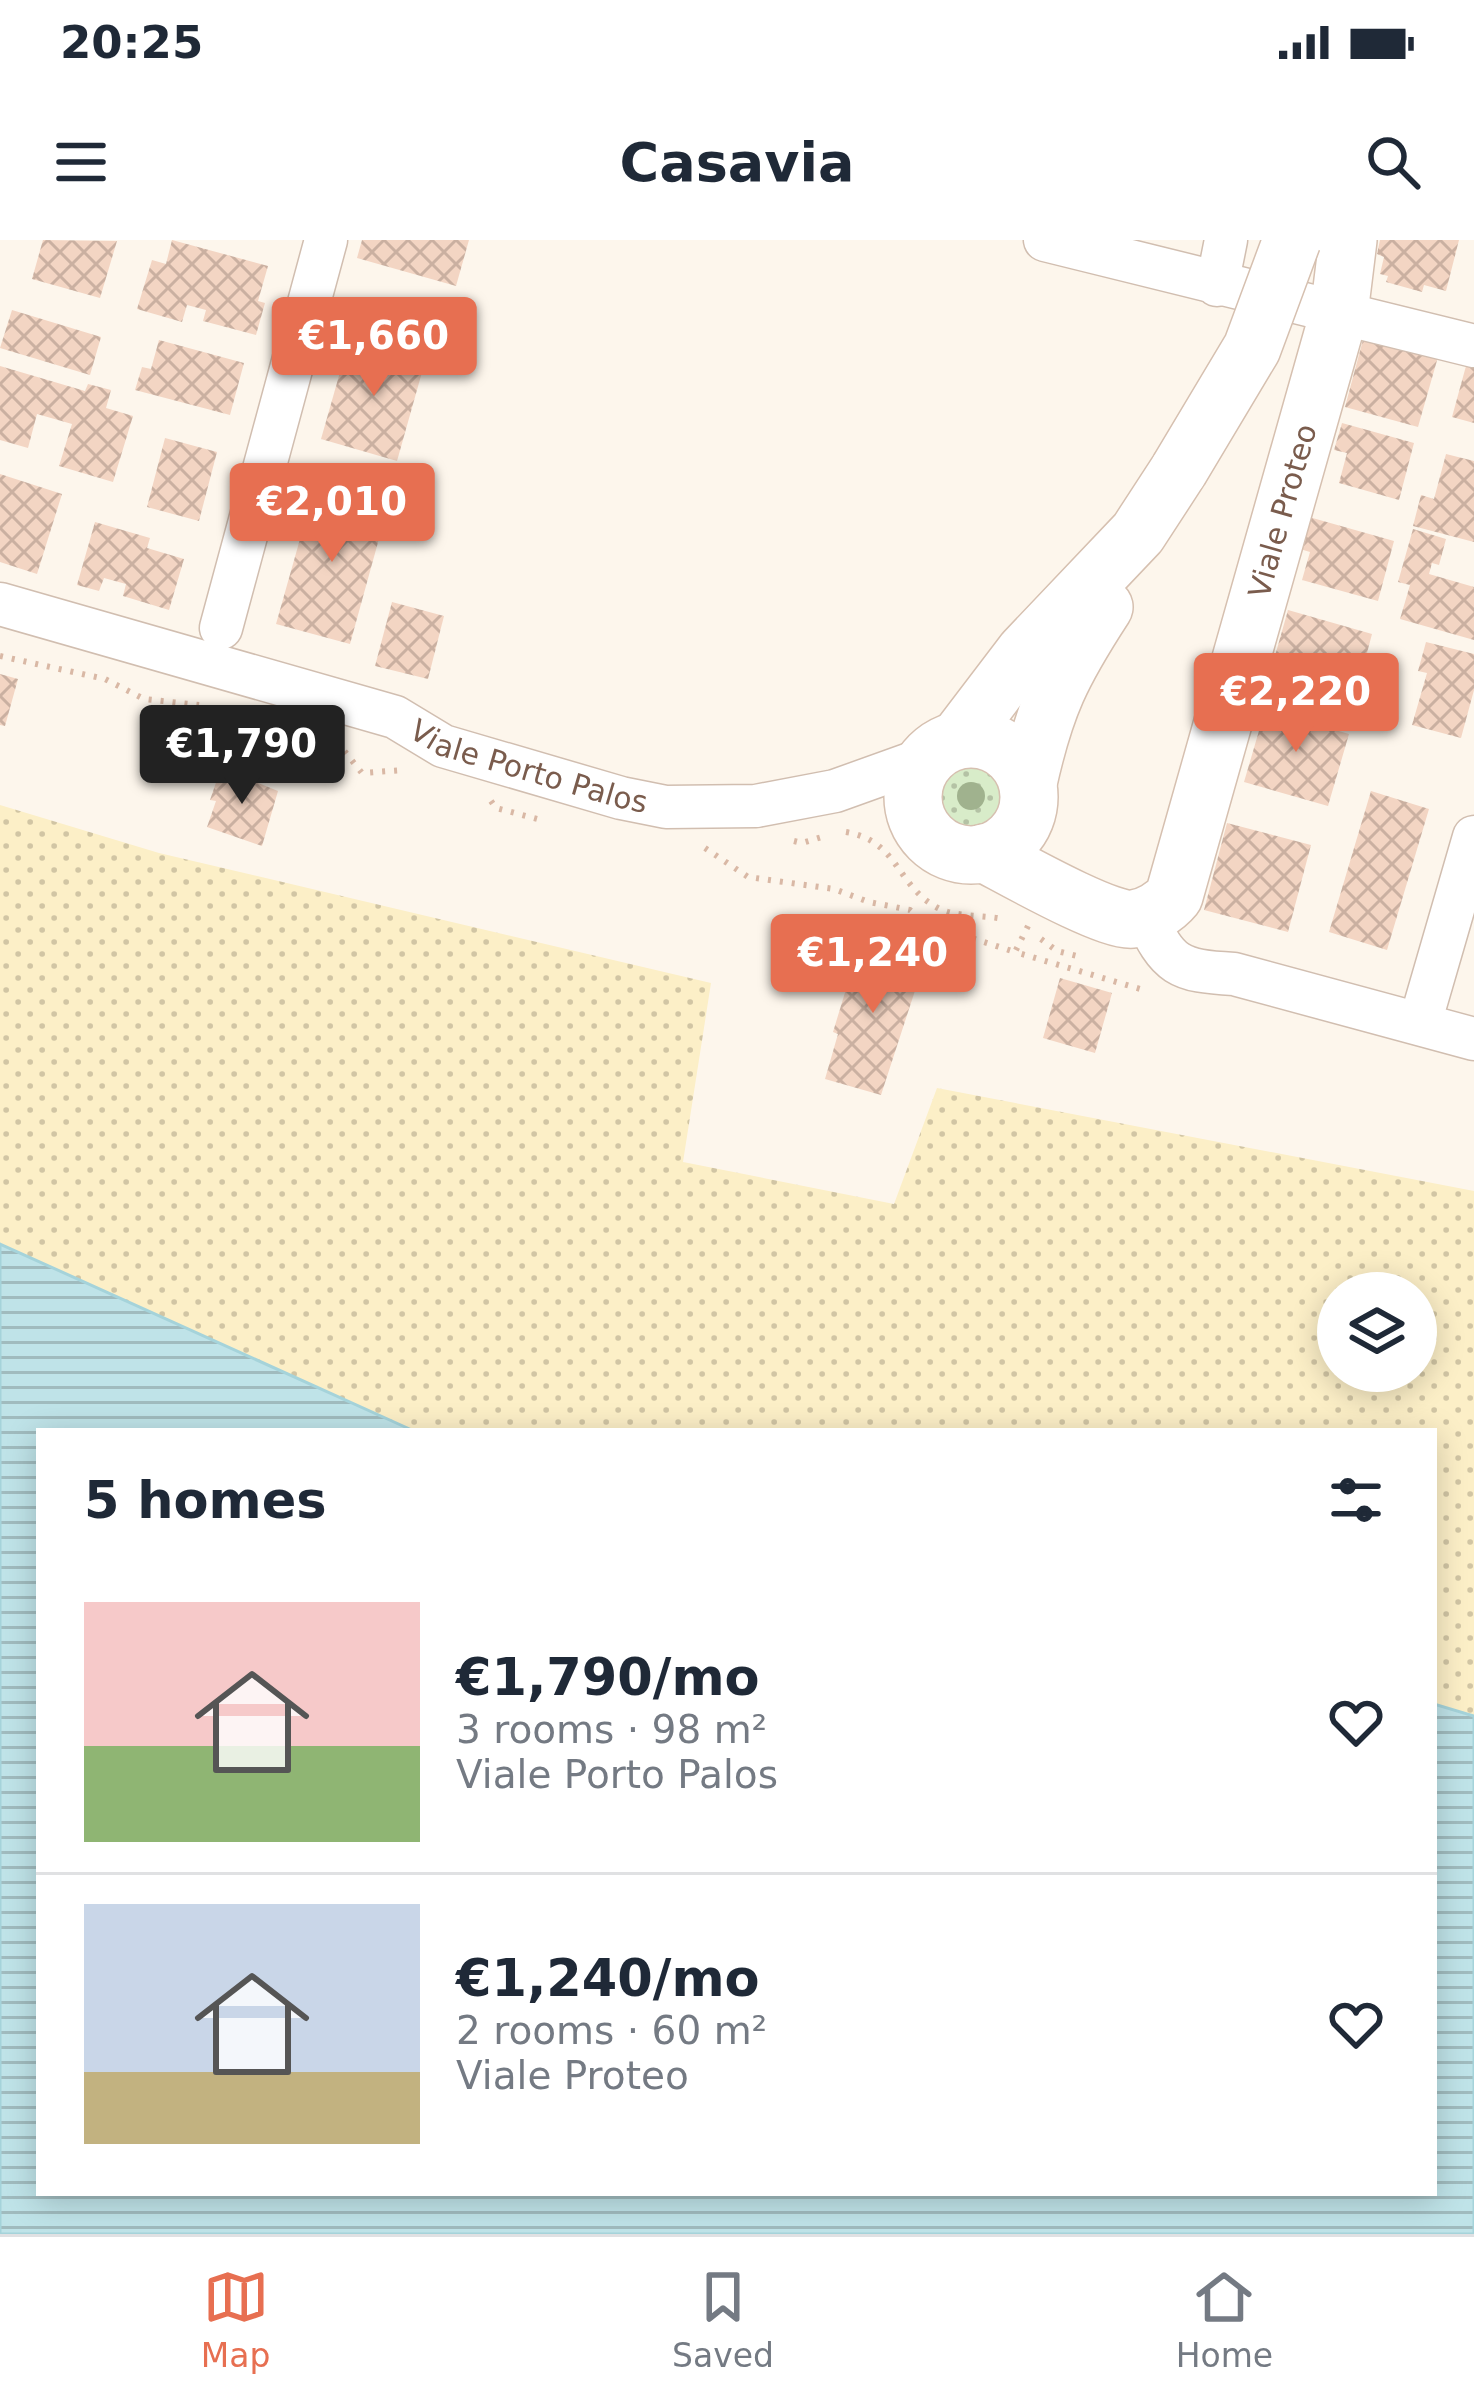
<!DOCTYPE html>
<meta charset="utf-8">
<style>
body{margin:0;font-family:"DejaVu Sans",sans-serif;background:#f6f6f7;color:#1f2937;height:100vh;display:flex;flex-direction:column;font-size:45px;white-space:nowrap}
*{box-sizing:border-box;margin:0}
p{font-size:39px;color:#747a83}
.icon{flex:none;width:66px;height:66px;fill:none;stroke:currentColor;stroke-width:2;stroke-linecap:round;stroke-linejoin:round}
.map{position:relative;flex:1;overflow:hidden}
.side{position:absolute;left:36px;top:1188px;width:1401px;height:768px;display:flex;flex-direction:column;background:#fff;border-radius:0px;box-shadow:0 6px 30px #0003}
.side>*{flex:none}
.buttons{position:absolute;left:1317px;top:1032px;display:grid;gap:24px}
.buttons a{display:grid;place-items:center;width:120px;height:120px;border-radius:50%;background:#fff;box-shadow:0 6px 30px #0003;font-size:60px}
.price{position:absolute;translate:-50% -102px;padding:0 27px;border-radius:12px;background:#e76f51;color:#fff;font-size:39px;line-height:78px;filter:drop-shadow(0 3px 6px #0008)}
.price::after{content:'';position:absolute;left:50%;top:72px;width:36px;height:27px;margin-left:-18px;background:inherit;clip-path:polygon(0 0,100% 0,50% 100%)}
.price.active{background:#222;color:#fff}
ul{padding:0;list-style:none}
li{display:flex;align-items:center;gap:36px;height:300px;padding:0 48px}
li+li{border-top:3px solid #e0e1e3}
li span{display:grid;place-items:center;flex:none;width:336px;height:240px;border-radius:0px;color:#555}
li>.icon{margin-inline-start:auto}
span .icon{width:144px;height:144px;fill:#fffc;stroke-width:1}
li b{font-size:51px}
h2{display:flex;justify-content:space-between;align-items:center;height:144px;padding:0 48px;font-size:51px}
.status{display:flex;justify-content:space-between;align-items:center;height:84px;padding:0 60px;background:#fff;direction:ltr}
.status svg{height:33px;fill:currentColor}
header{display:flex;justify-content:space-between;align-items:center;height:156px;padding:0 48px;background:#fff;font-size:54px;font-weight:700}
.dock{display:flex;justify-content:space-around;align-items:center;height:168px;border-top:3px solid #e0e1e3;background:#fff;font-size:33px;color:#747a83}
.dock a{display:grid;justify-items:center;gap:6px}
.dock .active{color:#e76f51}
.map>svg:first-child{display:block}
.grass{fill:url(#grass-dots)}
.sand{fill:url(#sand-dots);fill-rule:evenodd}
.water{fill:url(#water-rules);stroke:#a5d3da;stroke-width:3}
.building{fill:url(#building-cross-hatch)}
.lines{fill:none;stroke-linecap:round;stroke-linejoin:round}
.street-casing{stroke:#d1beb0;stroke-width:45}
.secondary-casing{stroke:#d6c0b0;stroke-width:60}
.path{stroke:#d9b8a5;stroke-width:6;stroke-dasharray:3 9;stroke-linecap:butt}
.street{stroke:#fff;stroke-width:42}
.secondary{stroke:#fff;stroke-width:57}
.secondary-bridge-casing{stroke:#d6c0b0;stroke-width:60;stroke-linecap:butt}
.secondary-bridge{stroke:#fff;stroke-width:57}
.tree{fill:#a0b28e}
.labels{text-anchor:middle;stroke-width:9;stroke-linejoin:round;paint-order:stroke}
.street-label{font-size:30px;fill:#7a5c4d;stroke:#fffaf3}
</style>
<div class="status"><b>20:25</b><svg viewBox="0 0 49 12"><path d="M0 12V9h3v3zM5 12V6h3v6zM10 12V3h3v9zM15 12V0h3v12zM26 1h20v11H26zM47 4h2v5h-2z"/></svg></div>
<header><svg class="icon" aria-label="menu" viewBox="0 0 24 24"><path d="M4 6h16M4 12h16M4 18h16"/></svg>Casavia<svg class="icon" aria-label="search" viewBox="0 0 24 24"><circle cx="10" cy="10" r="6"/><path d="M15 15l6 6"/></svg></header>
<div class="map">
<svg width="1474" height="1994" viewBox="0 0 1474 1994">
<defs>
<pattern id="grass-dots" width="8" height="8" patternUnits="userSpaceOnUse" patternTransform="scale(3)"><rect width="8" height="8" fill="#d8ecc9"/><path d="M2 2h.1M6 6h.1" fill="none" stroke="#b4c2a5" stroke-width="1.8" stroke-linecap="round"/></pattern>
<pattern id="sand-dots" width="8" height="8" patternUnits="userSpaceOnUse" patternTransform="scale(3)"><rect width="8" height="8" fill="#fcefc7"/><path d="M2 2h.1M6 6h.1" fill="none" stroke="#d1c5a4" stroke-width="1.8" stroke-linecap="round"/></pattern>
<pattern id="water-rules" width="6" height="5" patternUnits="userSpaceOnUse" patternTransform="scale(3)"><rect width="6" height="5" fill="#bfe3e8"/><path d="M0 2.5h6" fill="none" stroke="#a0bbbe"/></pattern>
<pattern id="building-cross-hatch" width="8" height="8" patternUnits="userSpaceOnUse" patternTransform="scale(3)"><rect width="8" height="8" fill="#f3d5c3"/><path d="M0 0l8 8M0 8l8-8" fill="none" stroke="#cab0a1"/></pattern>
</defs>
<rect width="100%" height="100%" fill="#fdf6ec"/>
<circle class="grass" cx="971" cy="557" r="30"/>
<path class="sand" d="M0,565L159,613L711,743L683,922L894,964L937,848L1474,951V1476L1434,1464V1191H414L0,1004ZM1338,1053H1416V1131H1338Z"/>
<path class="water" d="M0,1004L414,1191H39V1953H1434V1464L1474,1476V1994H0Z"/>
<g class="building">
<path d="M43,0L117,1L100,58L32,39Z"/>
<path d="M172,0L268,26L258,61L265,63L256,95L203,81L206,70L187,65L182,82L137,69L152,20L166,24Z"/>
<path d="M362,0H469L456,46L357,18Z"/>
<path d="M1380,0H1459L1446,51L1424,45L1422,52L1386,42L1388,36L1380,34L1384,17L1377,14Z"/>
<path d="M12,70L101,97L90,135L0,108Z"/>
<path d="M1364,96L1438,117L1418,187L1345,167Z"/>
<path d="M350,97L426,118L397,221L321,199Z"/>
<path d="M159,100L244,123L230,175L135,150L142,127L151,129Z"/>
<path d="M0,126L85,151L88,144L111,150L106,168L133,176L113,242L59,226L72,184L37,174L28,208L0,200Z"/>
<path d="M1466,126L1474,128V183L1452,177Z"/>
<path d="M1342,183L1414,203L1399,260L1339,243L1347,213L1334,210Z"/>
<path d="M165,198L217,212L199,281L147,267Z"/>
<path d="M1446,214L1474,221V302L1413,286L1421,255L1434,259Z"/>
<path d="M0,234L62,254L37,334L0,322Z"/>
<path d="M315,246L388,266L350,404L276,384Z"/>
<path d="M1309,277L1394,301L1378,361L1302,340L1310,312L1300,309Z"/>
<path d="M95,282L150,298L147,308L184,319L169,370L123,356L126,344L104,338L99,351L77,345Z"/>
<path d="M1413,289L1446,299L1439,325L1432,323L1429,334L1474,347V400L1400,379L1410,345L1398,342Z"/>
<path d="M392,362L444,376L428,439L375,426Z"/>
<path d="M1288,370L1372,394L1358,447L1318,435L1312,456L1267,444Z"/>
<path d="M1426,402L1474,414V450L1461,498L1412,485L1427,433L1418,431Z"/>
<path d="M0,434L18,439L5,486L0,485Z"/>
<path d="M1268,460L1304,470L1301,480L1349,494L1328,566L1244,542Z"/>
<path d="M221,528L278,551L262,606L207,587L216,561L210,560Z"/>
<path d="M1371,551L1429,569L1387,710L1329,692Z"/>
<path d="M1227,583L1311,605L1288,692L1204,670Z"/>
<path d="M861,700L925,720L881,855L825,839L838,794L833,792Z"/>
<path d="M1060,738L1112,753L1095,813L1043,798Z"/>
</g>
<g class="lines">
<g class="street-casing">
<g id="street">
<path d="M1045,0L1474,106"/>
<path d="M1217,45L1226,0"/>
<path id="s1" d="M0,364L395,477L443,506L621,558L666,567L756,566L835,551L927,518"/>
<path d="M221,388L326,0"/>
<path d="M1145,675C1168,726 1178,731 1234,734L1474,799"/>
<path d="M1420,783L1474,597"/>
</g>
</g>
<g class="secondary-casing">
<g id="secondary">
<circle cx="971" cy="557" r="58"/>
<path d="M958,500L1025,412L1138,293L1179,230"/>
<path d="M1028,543C1045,466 1061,433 1104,367"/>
<path id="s2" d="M984,613C1011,627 1109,683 1133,679C1149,677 1165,667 1174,656L1339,73L1348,0"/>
</g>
</g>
<g class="path">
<path d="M0,416L105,439L144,459L199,465"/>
<path d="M337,502L362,533L404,530"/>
<path d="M491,561L496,568L545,581"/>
<path d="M846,592C899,601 896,646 938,668C954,677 984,675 1003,679"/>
<path d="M794,601L802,603L822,597"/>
<path d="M705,608L748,637L834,649L869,662L910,670L925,683L1015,712"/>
<path d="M1028,686L1015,712L1147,751"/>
<path d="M1041,699L1057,711L1077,716"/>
</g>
<use href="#street" class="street"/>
<use href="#secondary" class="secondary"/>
<g class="secondary-bridge-casing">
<path id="secondary-bridge" d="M1179,230L1252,108L1292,0"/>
</g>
<use href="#secondary-bridge" class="secondary-bridge"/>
</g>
<circle class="tree" cx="971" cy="556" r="14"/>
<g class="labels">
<g class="street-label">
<text dy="10" stroke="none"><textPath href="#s2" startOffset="612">Viale Proteo</textPath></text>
<text dy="10" stroke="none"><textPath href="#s1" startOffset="555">Viale Porto Palos</textPath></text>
</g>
</g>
</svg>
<div class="buttons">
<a><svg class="icon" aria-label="layers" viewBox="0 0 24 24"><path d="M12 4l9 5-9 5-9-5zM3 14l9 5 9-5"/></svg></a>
</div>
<b class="price" style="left:374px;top:159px">€1,660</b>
<b class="price" style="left:332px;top:325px">€2,010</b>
<b class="price" style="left:1296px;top:515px">€2,220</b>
<b class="price active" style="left:242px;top:567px">€1,790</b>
<b class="price" style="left:873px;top:776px">€1,240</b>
<section class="side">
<h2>5 homes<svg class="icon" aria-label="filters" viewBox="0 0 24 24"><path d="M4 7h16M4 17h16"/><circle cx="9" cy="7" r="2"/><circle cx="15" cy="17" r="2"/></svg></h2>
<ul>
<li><span style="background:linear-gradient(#f6c9c9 60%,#8fb573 0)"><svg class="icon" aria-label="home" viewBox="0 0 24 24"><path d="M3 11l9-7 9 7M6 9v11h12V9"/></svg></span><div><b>€1,790/mo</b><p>3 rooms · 98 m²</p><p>Viale Porto Palos</p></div><svg class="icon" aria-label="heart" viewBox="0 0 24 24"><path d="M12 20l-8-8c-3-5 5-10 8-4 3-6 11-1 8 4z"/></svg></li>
<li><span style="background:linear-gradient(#c9d6e8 70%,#c2b280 0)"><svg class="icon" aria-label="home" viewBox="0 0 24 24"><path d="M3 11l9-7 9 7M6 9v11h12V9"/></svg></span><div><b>€1,240/mo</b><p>2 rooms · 60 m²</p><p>Viale Proteo</p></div><svg class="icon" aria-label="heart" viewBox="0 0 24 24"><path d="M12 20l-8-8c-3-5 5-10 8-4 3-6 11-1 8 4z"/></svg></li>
</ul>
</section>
</div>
<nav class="dock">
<a class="active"><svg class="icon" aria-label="map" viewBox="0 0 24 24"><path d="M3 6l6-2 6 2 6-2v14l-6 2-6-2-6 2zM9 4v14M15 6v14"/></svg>Map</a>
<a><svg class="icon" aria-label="saved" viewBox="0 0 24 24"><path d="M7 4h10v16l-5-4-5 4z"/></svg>Saved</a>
<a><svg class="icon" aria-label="home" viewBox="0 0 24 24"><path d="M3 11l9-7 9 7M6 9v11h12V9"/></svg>Home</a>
</nav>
